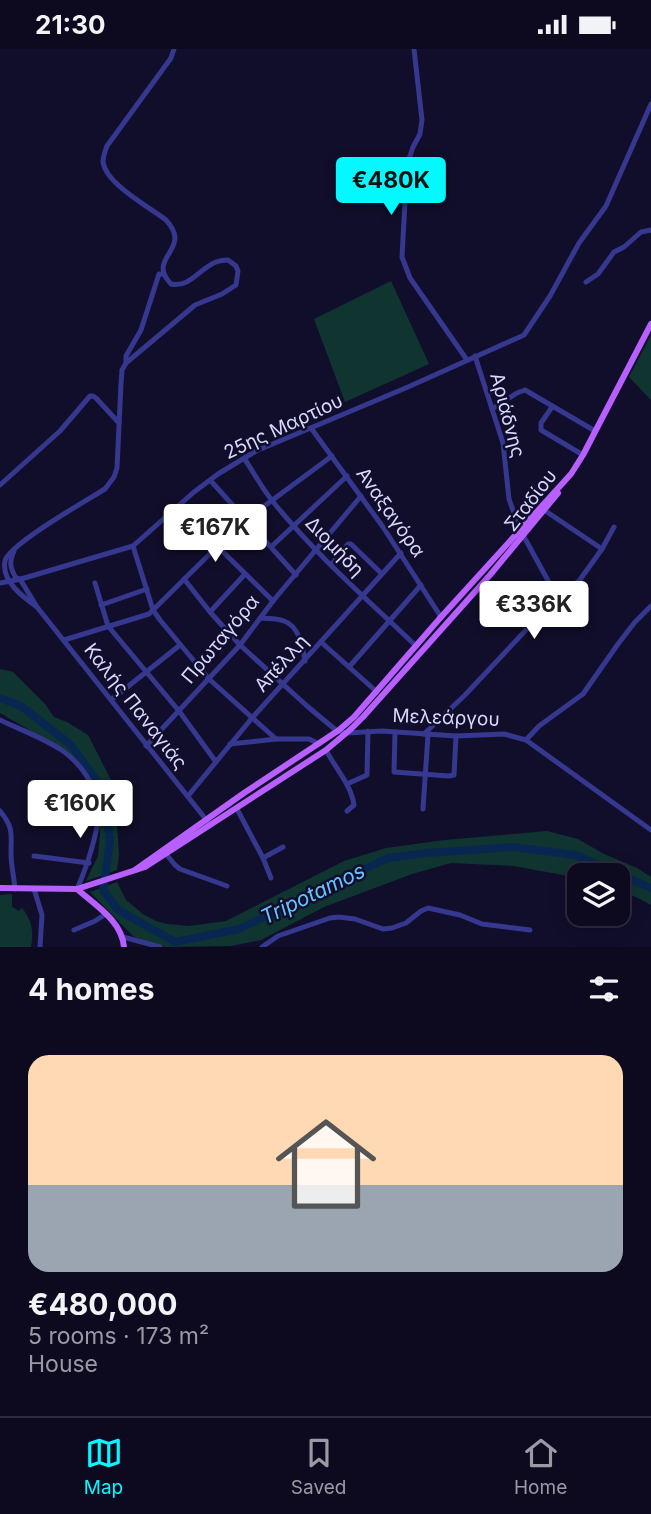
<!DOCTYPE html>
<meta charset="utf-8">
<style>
body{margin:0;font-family:Inter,sans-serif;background:#161329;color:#f1f3f6;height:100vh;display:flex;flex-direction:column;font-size:26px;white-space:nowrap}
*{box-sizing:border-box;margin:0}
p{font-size:23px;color:#9a9aa5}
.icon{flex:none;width:38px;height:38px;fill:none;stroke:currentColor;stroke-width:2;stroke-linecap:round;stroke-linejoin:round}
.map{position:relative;height:898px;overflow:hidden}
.drawer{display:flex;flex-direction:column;background:#0d0a20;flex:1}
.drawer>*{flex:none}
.tools{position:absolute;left:567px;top:814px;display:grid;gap:14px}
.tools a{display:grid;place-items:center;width:63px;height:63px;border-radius:14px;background:#0d0a20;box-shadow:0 4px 18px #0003,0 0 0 2px #2d2b3e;font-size:35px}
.price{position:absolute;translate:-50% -60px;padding:0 16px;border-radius:7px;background:#fff;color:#222;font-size:23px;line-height:46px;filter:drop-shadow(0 2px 4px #0008)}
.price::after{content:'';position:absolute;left:50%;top:42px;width:21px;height:16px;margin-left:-10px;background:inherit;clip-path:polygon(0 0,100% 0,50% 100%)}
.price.active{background:#04f8ff;color:#111}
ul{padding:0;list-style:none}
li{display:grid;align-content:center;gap:14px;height:371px;padding:0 28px}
li span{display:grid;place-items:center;height:217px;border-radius:21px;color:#555}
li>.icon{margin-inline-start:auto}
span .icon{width:126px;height:126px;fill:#fffc;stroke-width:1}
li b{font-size:30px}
h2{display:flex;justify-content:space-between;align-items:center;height:84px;padding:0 28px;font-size:30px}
.status{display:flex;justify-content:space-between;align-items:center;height:49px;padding:0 35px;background:#0d0a20;direction:ltr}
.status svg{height:19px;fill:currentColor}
.menu{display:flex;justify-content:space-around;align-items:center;height:98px;border-top:2px solid #2d2b3e;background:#0d0a20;font-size:19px;color:#9a9aa5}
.menu a{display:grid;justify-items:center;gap:4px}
.menu .active{color:#04f8ff}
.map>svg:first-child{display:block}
.green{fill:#103531}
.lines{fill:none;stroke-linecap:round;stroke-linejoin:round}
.river{stroke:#082750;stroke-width:8}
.minor{stroke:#35388e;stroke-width:5}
.major{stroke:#b75fff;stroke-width:6}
.labels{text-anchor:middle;stroke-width:5;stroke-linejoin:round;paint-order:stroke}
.street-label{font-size:19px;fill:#d9d8ff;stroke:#110e2b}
.water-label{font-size:21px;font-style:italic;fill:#66c3ff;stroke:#110e2b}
</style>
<div class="status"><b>21:30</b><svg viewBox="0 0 49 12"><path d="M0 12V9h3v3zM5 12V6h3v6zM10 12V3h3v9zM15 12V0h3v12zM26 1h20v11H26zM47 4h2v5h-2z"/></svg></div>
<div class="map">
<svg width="651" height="898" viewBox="0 0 651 898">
<rect width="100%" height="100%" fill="#110e2b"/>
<g class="green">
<path d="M391,232L429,315L345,353L314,270Z"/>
<path d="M651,286V351L629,328Z"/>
<path d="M0,620L13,623L45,655L54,668L67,673L88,686L111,731L116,763L119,805L117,821L86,832L98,807L100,785L97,752L89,730L64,701L0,664Z"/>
<path d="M547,782L578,790L604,805L637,819L651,828V856L636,848L618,842V826H579V829L514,817L451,814L412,825L324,858L261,891L231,897L167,898L151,896L133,887L90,843L117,833L126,851L143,865L156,872L167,875L189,877L226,872L344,812L386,799L445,791Z"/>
<path d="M12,845V858L19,862L22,859C32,871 34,883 31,898H0V846Z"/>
</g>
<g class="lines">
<path class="river" d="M0,649L21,657L71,696L104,742L110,792L103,841L118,861L175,893L239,880L388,809L427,804L512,798L576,806L651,839"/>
<g class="minor">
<path d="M414,0L422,71L420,85L413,98L407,116L402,208L410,229L467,311"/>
<path d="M586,233L598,225L614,203L624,198L641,183L651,181"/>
<path d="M475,307L503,394L509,450L514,464L523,486L557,548"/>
<path d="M126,314V307L141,281L159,225H163"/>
<path d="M552,358L541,374V381L583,406"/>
<path d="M492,360L517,344L525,341L595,382"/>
<path d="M311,379L383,478L441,568"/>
<path d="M244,409C254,424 263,441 274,454C317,507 368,551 416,597"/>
<path d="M210,431L296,526"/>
<path d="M0,436L60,382L90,347H93L96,349L119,374"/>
<path d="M178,457L217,497L273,552"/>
<path d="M544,461L602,500"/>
<path d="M133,497L153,561L160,571L209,630L276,690"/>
<path d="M271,498L347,427"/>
<path d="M14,502C9,513 10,519 16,529L20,530L37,558L208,773"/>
<path d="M331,516L348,495H351L382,525"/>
<path d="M184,530L210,563L240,596L307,657L337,682L347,684L382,682L456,687L504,685L526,691L651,781"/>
<path d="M0,534L21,530L133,497L194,443L218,425L256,402L408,338L524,286L550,247L579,194L606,157L651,55"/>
<path d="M95,534L108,577L179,662L216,713"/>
<path d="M101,556L147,540"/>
<path d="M37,558C23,548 1,532 5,512C8,496 87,451 105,440L114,428L117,419L121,335L122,321L126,314L195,256L222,245L236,236L238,222L236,217L228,211C225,211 219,212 216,213C200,219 190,239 171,235C145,208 194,201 166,171C149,158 106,135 103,113C103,107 105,102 107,97L171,9L174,0"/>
<path d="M210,563L245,525"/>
<path d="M260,569C267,570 277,569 284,572C299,577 303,598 305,612"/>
<path d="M64,591L149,565L240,475L332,407"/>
<path d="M321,593L377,643"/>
<path d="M349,618L421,536"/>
<path d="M111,651L180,596"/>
<path d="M0,671C21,681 44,689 63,702C80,714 95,735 98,756C101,777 86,820 77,840"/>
<path d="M395,683L394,723L449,727L454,726L456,687"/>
<path d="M424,685L465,646L557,548L579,532L602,500L614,478"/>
<path d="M526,691L539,677L583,645L618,595L635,573L651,557"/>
<path d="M230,695L276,690H309L319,695"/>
<path d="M146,697L240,596L273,552L361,447"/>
<path d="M326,701C335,719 351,735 354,756L347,762"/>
<path d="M347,735L367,726L368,682"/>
<path d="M188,747L252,669L401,504"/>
<path d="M237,760L263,809L271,829"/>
<path d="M423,760L428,686"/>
<path d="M0,762C14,779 11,785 11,805C11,816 14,828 15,840"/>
<path d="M166,805L175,816L180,820L227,837"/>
<path d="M34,807L89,814"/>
<path d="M263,809L283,798"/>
<path d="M34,840L42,866L40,898"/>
<path d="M74,881L95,872L106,865"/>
<path d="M123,888L160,898"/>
<path d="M262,898L278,887L330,869L339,868L355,870L383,880L392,879L406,874L421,862L428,859L460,866L482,875L530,881"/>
</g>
<g class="major">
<path d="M135,821L244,744L339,681L354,668L441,568L571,425L583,406L651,275"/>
<path d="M0,839L77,840L145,818L326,701L351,680L363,668L490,526L558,444"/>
<path d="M77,840C95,856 122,872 124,898"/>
</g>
</g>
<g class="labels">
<g class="street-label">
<text transform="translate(508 366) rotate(75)" y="7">Αριάδνης</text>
<text transform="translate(283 377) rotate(-25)" y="7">25ης Μαρτίου</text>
<text transform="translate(530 451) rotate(-52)" y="7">Σταδίου</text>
<text transform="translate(391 463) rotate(55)" y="7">Αναξαγόρα</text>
<text transform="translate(335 497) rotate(46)" y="7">Διομήδη</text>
<text transform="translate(220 590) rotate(-50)" y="7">Πρωταγόρα</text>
<text transform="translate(281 614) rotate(-48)" y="7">Απέλλη</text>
<text transform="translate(136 657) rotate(52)" y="7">Καλής Παναγιάς</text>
<text transform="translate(446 668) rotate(2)" y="7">Μελεάργου</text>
</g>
<g class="water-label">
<text transform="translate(313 845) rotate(-26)" y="7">Tripotamos</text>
</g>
</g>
</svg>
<div class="tools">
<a><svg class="icon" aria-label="layers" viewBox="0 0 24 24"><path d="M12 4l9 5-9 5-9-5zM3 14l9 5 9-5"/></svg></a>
</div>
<b class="price active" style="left:391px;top:168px">€480K</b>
<b class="price" style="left:215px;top:515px">€167K</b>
<b class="price" style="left:534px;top:592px">€336K</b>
<b class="price" style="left:80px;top:791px">€160K</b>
</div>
<section class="drawer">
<h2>4 homes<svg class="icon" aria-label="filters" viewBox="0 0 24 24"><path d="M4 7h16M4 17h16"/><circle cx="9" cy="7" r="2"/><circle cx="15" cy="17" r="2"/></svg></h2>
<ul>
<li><span style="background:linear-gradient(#ffd9b3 60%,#9aa5b1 0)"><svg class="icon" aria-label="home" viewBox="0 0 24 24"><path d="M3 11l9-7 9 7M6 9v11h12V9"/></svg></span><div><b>€480,000</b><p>5 rooms · 173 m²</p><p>House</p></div></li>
</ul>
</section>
<nav class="menu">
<a class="active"><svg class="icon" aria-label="map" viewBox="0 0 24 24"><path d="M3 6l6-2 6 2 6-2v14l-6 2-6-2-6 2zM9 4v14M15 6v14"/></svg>Map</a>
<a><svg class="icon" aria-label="saved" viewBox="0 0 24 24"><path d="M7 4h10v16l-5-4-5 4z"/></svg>Saved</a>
<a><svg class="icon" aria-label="home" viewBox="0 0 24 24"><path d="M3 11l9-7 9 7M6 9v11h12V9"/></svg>Home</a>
</nav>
